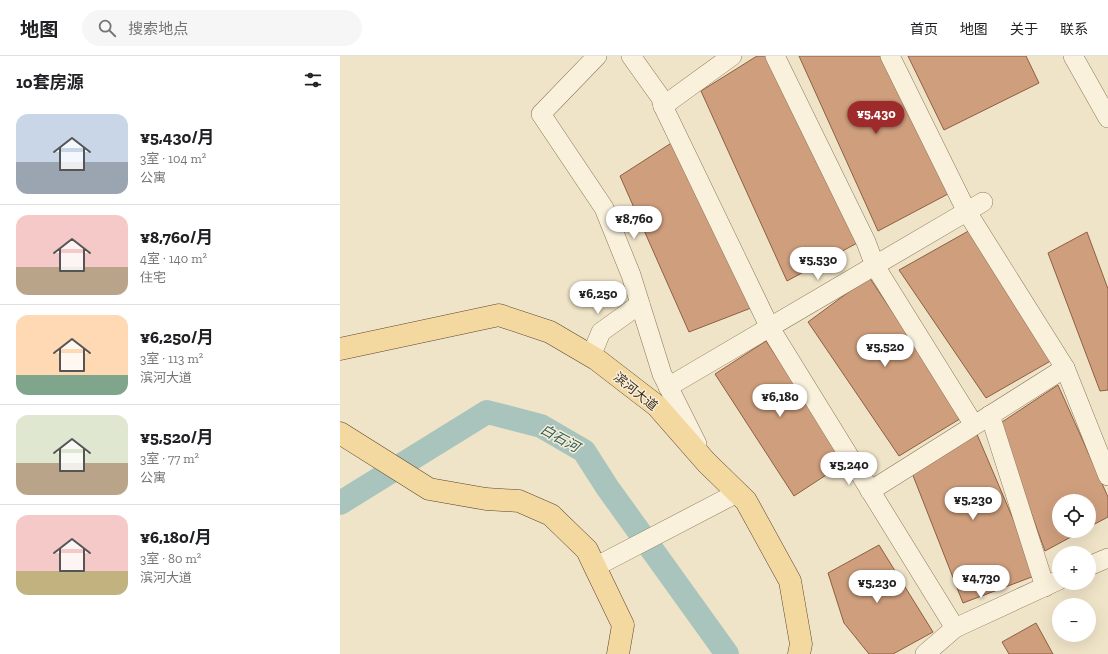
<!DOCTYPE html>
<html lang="zh">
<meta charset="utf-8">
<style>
body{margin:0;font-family:"Zilla Slab","Noto Sans SC",serif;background:#f6f6f6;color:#202124;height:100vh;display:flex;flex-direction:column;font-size:15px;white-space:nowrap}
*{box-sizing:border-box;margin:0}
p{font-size:13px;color:#757577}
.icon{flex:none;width:22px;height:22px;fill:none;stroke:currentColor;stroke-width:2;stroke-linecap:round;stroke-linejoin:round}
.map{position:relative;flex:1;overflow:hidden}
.drawer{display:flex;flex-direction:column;background:#fff;width:340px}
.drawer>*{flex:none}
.fabs{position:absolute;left:712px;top:438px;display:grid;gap:8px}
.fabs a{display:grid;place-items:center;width:44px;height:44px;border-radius:50%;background:#fff;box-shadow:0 4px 16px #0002;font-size:20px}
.price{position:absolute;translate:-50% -34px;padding:0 9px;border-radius:14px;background:#fff;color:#222;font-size:13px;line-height:26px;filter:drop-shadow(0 1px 2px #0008)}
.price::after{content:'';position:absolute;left:50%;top:24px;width:12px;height:9px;margin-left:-6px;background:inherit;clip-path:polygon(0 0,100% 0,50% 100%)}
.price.selected{background:#9e2a2b;color:#fff}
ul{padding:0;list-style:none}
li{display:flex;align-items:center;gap:12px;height:100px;padding:0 16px}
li+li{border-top:1px solid #e0e0e0}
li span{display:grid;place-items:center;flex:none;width:112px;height:80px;border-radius:12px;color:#555}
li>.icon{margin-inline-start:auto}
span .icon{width:48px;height:48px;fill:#fffc;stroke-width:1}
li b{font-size:17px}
h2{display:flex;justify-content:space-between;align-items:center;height:48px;padding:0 16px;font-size:17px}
header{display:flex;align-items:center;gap:24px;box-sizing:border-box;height:56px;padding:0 20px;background:#fff;border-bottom:1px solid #e0e0e0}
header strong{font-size:19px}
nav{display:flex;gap:22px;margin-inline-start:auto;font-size:14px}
.search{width:280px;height:36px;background:#f6f6f6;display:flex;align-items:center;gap:10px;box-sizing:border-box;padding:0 14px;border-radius:22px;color:#757577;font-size:15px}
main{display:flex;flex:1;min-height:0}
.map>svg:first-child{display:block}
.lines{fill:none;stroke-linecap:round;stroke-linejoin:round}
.river{stroke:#a9c4bc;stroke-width:24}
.building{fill:#cf9f7d;stroke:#8d5f41}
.minor-casing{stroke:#8d765c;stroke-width:20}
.major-casing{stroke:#5b4430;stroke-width:23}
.minor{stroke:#faf1dc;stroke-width:19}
.major{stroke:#f3d9a0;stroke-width:22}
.labels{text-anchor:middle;stroke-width:3;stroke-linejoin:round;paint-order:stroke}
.street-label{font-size:13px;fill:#3d2e20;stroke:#f7eed8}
.water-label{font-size:14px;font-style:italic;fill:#2f5d5a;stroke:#f7eed8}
</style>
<header>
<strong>地图</strong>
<div class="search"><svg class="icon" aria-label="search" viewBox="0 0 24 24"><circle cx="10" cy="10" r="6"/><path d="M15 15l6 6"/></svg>搜索地点</div>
<nav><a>首页</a><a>地图</a><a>关于</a><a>联系</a></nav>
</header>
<main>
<section class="drawer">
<h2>10套房源<svg class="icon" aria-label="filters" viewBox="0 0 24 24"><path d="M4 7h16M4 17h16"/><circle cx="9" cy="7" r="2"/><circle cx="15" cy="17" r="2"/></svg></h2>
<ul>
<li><span style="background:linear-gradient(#c9d6e8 60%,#9aa5b1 0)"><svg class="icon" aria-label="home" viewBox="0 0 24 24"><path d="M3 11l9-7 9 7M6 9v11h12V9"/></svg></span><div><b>¥5,430/月</b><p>3室 · 104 m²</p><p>公寓</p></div></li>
<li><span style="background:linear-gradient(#f6c9c9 65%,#b9a48a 0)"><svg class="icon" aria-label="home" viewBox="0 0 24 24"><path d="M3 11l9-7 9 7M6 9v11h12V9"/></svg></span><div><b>¥8,760/月</b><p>4室 · 140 m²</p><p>住宅</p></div></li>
<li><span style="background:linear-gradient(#ffd9b3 75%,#7fa58c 0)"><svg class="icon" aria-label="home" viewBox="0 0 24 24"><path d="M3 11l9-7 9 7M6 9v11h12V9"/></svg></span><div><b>¥6,250/月</b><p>3室 · 113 m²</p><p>滨河大道</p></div></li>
<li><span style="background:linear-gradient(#dfe7d0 60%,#b9a48a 0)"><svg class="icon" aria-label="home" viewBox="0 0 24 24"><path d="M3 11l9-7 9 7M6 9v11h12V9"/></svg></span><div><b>¥5,520/月</b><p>3室 · 77 m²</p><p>公寓</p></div></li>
<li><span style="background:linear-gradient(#f6c9c9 70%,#c2b280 0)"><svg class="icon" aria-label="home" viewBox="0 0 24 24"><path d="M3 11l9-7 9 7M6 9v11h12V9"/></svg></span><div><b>¥6,180/月</b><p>3室 · 80 m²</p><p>滨河大道</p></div></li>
</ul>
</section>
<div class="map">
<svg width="768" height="598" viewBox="0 0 768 598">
<rect width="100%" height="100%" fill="#f0e4c8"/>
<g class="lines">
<path class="river" d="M0,447L147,356L201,370L244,395L267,431L387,598"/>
</g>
<g class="building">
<path d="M417,0H428L519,186L447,225L361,35Z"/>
<path d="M459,0H543L608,138L538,175Z"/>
<path d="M568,0H686L699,27L604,74Z"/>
<path d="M336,84L411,252L349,276L280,120Z"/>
<path d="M632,173L714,303L646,342L559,214Z"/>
<path d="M747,176L768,233V334L760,335L708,197Z"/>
<path d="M529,221L623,361L559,400L468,266Z"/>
<path d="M426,285L506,406L454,440L375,318Z"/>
<path d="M718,329L768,441V461L749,471V445H719V475H742L705,495L659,368Z"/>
<path d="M636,376L697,519L623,547L572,417Z"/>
<path d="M539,489L593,576L553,598H529L504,567L488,517Z"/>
<path d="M696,567L713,598H669L662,586Z"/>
</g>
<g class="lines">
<g class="minor-casing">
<g id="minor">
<path d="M257,0L201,58L264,152L291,219L322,318L357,388"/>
<path d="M291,0L321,42L323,50L430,272L615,572"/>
<path d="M435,0L526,186L535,210L634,369"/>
<path d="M550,0L627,156L725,312L768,420"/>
<path d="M733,0L768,62"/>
<path d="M323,50L392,0"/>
<path d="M251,300L261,276L300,248"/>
<path d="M328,331L643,146"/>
<path d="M650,359L705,531"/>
<path d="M530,435L725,312"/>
<path d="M749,510L768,502"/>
<path d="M255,511L397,437"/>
<path d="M585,598L615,572L719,524"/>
</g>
</g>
<g class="major-casing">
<g id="major">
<path d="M0,293L159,259L210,276L256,303L317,350L366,406L406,445L450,525L461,588L459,598"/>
<path d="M0,377L89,433L146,443L179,445L211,459L247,494L255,511L283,569L278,598"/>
</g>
</g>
<use href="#minor" class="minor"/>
<use href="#major" class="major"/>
</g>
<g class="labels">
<g class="street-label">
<text transform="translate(296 335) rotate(39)" y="5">滨河大道</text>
</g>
<g class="water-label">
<text transform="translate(220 382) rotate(29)" y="5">白石河</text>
</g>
</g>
</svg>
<div class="fabs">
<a><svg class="icon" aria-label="locate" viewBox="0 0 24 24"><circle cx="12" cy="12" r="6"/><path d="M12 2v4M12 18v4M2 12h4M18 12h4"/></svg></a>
<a>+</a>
<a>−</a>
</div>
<b class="price selected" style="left:536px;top:79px">¥5,430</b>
<b class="price" style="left:294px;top:184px">¥8,760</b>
<b class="price" style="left:478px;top:225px">¥5,530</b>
<b class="price" style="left:258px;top:259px">¥6,250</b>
<b class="price" style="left:545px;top:312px">¥5,520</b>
<b class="price" style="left:440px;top:362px">¥6,180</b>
<b class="price" style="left:509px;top:430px">¥5,240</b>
<b class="price" style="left:633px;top:465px">¥5,230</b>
<b class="price" style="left:641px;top:543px">¥4,730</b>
<b class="price" style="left:537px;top:548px">¥5,230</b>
</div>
</main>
